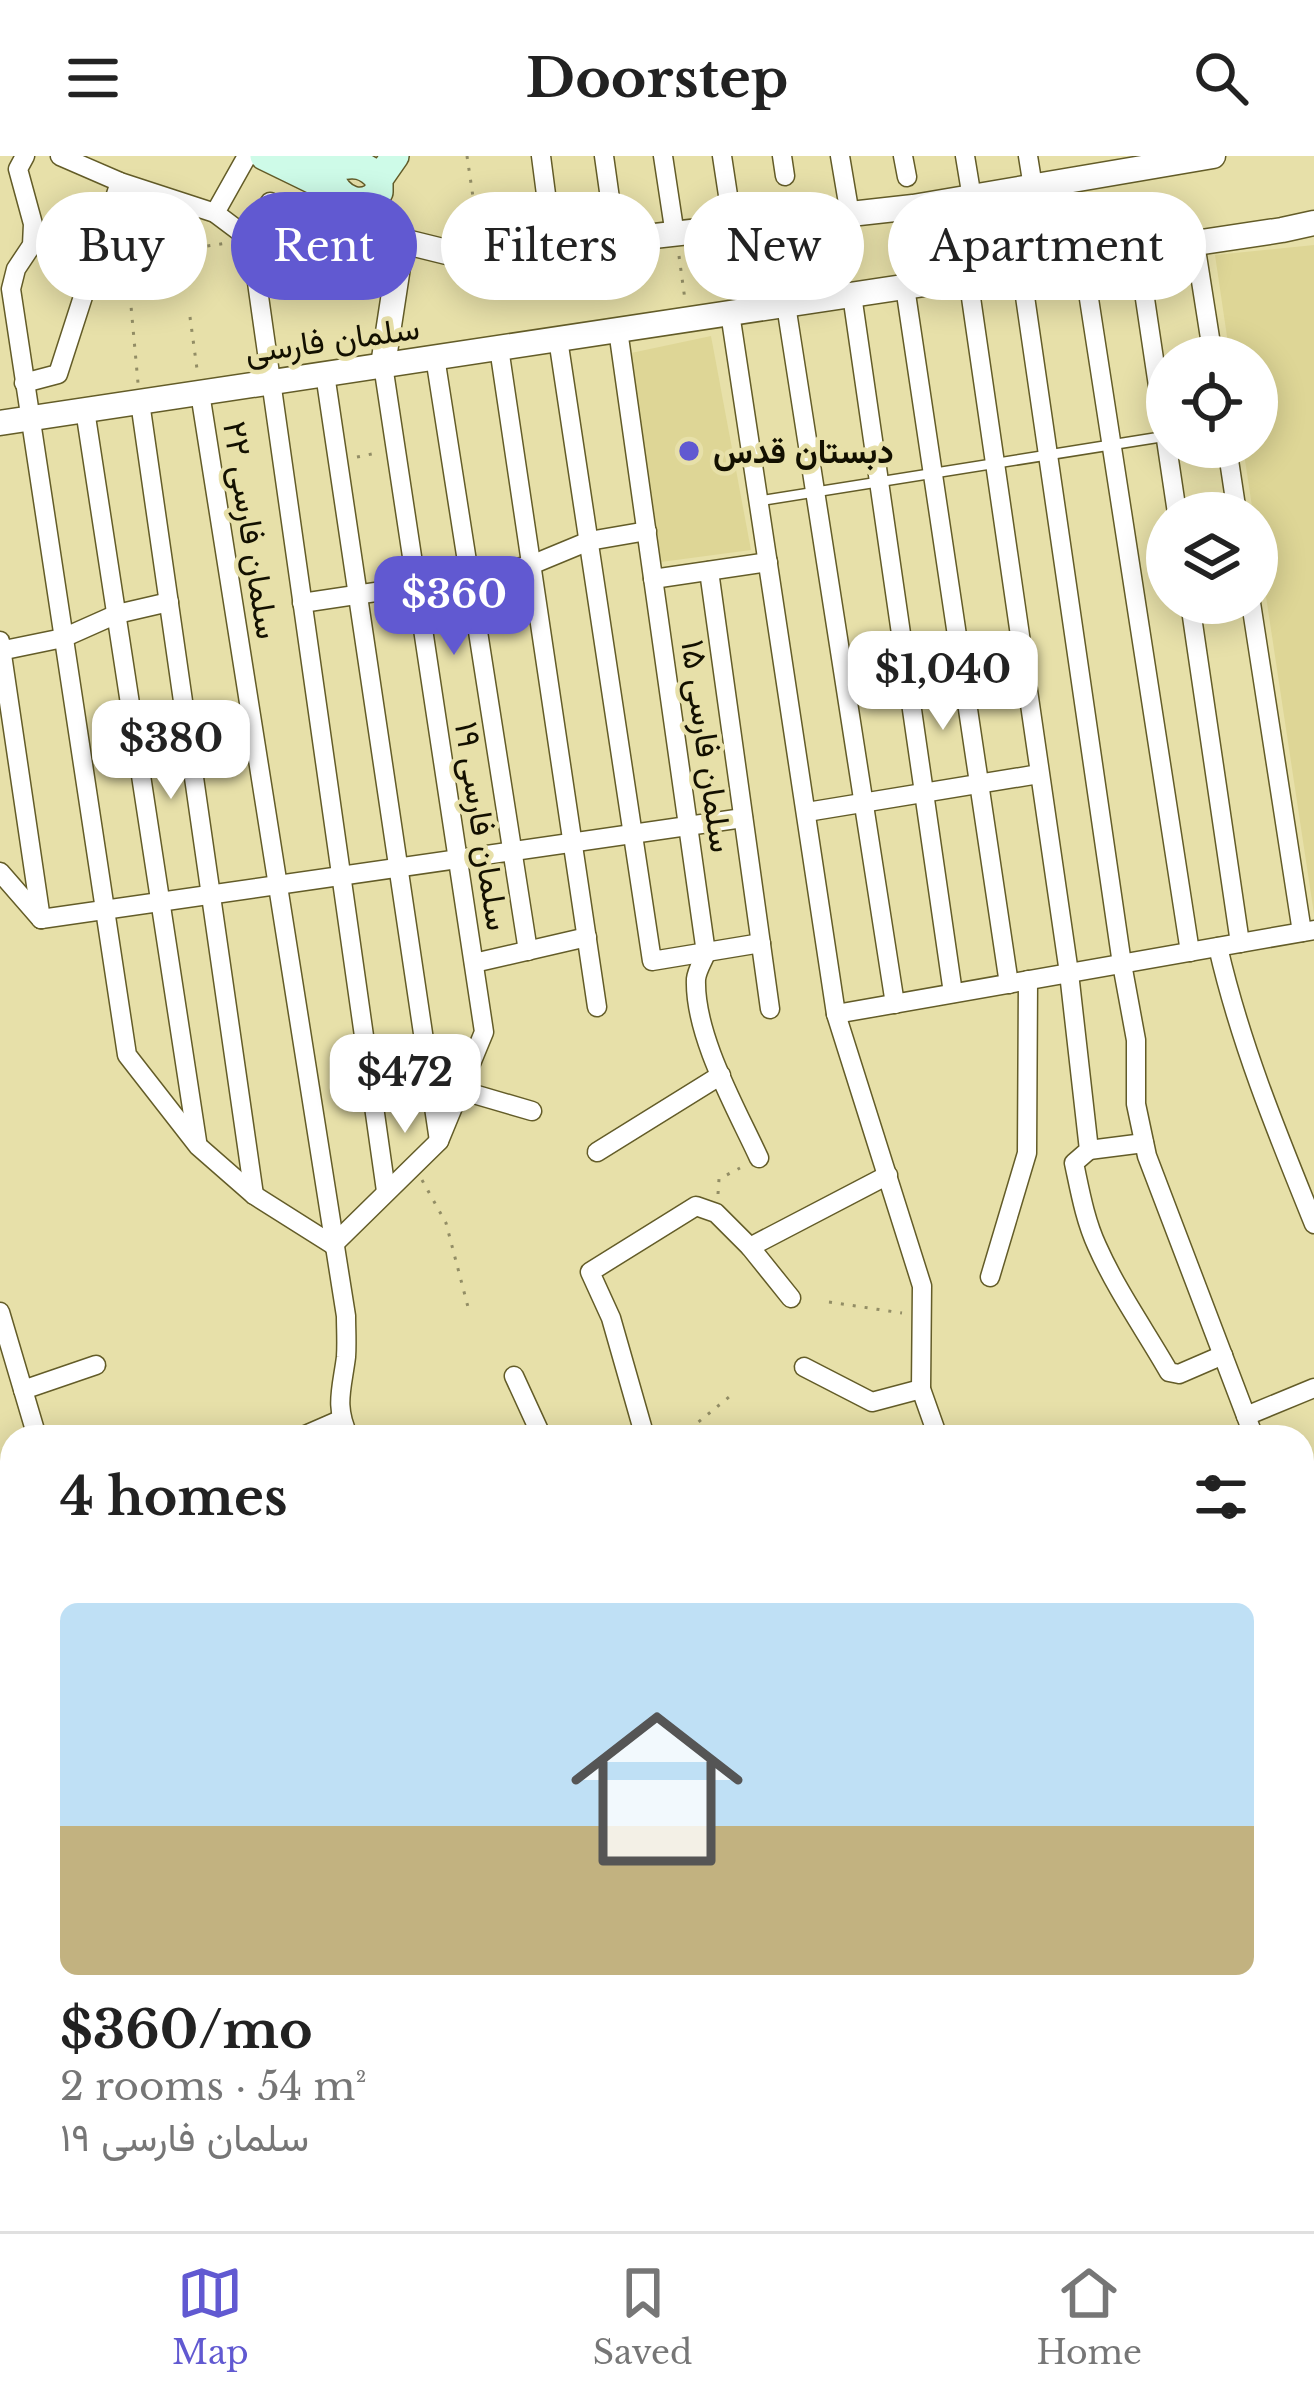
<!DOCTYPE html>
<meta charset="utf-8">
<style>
body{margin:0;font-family:"Libre Baskerville",Vazirmatn,serif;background:#f6f6f6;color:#222;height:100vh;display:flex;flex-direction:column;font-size:45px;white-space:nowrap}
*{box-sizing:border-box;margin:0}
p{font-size:39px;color:#767676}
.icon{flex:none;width:66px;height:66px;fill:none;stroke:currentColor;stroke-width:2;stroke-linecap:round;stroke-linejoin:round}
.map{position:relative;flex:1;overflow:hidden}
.drawer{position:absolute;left:0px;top:1269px;width:1314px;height:807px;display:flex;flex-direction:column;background:#fff;border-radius:36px 36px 0 0;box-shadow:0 6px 30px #0003}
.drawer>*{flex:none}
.top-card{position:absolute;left:36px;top:36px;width:1242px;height:108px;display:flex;gap:24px}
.fabs{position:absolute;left:1146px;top:180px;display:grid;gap:24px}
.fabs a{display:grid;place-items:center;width:132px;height:132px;border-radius:50%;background:#fff;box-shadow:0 6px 30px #0003;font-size:60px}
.price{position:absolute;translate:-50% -102px;padding:0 27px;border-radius:24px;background:#fff;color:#222;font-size:39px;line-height:78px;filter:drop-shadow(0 3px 6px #0008)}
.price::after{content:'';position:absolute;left:50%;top:72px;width:36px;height:27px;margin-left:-18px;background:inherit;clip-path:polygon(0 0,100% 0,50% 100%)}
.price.active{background:#6159d1;color:#fff}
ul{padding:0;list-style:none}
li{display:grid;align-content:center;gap:24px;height:636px;padding:0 60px}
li+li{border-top:3px solid #e0e0e0}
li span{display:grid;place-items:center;height:372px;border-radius:18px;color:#555}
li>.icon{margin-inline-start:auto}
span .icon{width:216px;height:216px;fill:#fffc;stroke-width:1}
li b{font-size:51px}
h2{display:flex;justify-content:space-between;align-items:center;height:144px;padding:0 60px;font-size:51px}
.chip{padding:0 42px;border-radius:54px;background:#fff;box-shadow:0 6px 30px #0003;font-size:42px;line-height:108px}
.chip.active{background:#6159d1;color:#fff}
header{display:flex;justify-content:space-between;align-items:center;height:156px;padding:0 60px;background:#fff;font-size:54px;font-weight:700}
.tab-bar{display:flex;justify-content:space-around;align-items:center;height:168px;border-top:3px solid #e0e0e0;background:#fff;font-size:33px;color:#767676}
.tab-bar a{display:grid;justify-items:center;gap:6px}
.tab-bar .active{color:#6159d1}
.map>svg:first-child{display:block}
.built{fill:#ded696}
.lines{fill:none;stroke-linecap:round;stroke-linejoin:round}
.service-casing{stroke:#635c28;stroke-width:12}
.minor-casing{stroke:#635c28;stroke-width:21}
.tertiary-casing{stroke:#635c28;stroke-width:27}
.secondary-casing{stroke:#635c28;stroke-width:30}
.path{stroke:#928d65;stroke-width:3;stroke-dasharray:3 9;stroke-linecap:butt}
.service{stroke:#fff;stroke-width:9}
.minor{stroke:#fff;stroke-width:18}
.tertiary{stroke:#fff;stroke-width:24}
.secondary{stroke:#cefbe8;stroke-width:27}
.poi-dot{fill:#6159d1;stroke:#e7e0a9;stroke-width:4.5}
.labels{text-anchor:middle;stroke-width:9;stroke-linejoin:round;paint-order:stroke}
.street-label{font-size:33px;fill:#131000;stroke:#e7e0a9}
.poi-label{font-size:33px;font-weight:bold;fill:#131000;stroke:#e7e0a9;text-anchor:start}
</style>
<header><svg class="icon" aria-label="menu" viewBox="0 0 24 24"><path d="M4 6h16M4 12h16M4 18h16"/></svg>Doorstep<svg class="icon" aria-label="search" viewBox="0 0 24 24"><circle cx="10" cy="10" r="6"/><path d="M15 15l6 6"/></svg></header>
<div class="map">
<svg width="1314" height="2075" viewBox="0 0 1314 2075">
<rect width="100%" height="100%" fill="#e7e0a9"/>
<g class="built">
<path d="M1314,89V758L1257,381V357H1253L1243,291H1257V201H1230L1215,99Z"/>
<path d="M711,180L751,394L661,406L631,197Z"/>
</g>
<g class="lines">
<g class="service-casing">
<path id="service" d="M759,345L1167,280"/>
</g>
<g class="minor-casing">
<g id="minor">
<path d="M25,0L18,13L33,68L32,89L16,113L11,133L127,899L198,990L254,1039L333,1089"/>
<path d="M60,0L120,26L215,57L251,84L386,1035"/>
<path d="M541,0L553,92"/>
<path d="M604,0L616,85"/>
<path d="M663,0L675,79"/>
<path d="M722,0L733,72"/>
<path d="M782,0L785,20"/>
<path d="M840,0L850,59"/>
<path d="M903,0L907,21"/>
<path d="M965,0L972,42"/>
<path d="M1028,0L1033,31"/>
<path d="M215,57L247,0"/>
<path d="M251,84L270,46"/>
<path d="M1195,87L1213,201"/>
<path d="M1138,96L1177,357"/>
<path d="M1083,104L1190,796"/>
<path d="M1021,113L1122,808L1136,884V948L1147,1000L1254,1281"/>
<path d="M968,121L1069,817L1089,994L1074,1007C1080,1035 1085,1064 1097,1090C1117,1135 1145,1174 1169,1216L1179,1218L1223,1199"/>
<path d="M905,131L1009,828"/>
<path d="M852,139L953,837"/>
<path d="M786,149L895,848"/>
<path d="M730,157L836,858L922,1130L921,1233L938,1281"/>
<path d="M618,174L706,797C703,805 697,814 696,823C694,879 736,952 759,1002"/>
<path d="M558,183L652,805L761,787"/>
<path d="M499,192L597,851"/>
<path d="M435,201L528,795"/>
<path d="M325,218L439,985"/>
<path d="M24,227L58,218L120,26"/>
<path d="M200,237L346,1160C346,1173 347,1187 346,1201C342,1233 334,1250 349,1281"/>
<path d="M140,246L254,1039"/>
<path d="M85,254L197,985"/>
<path d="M1227,291L1237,357"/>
<path d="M709,415L770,853"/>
<path d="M653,423L768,406"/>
<path d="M302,447L469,422L531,409L589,385L647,375"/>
<path d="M1190,447L1240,787"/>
<path d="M1251,447L1302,776"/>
<path d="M0,485L41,763"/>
<path d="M0,495L63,482L117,458L169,446"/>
<path d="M807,656L1039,618"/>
<path d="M0,716L41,763"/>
<path d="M41,763L743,662"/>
<path d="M1218,791C1240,887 1277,977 1314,1068"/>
<path d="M474,807L587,781"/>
<path d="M836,858L1314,774"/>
<path d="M460,934L532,955"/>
<path d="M1089,994L1144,987"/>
<path d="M597,996L721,919"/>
<path d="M333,1089L439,985L484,876L383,209"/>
<path d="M990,1121L1027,997L1028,824"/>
<path d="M791,1142L750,1091L888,1019"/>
<path d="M0,1156L37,1281"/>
<path d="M804,1211L872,1246L921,1233"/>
<path d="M514,1220L542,1281"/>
<path d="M23,1234L96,1209"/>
<path d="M1246,1260L1314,1232"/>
<path d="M301,1281L340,1264"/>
<path d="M645,1281L611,1162L590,1116L696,1050L716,1057L750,1091"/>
<path d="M1302,1320L1314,1316"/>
<path d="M1302,1499L1314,1492"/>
<path d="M1302,1631L1314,1627"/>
<path d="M1302,1658L1314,1657"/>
<path d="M1302,1844L1314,1866"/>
<path d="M665,2064L683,2075"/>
<path d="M573,2075L576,2064"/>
</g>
</g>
<g class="tertiary-casing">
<g id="tertiary">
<path d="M358,46L402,85L467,101L913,51L1213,0"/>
<path d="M383,209L402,85"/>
<path d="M0,267L1282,74L1314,67"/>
<path d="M1304,2026L1314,2049"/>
</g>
</g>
<g class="secondary-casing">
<g id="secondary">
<path d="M264,0L338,36"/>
<path d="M305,0L340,10"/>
<path d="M379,23C367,9 354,5 336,12L331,22C339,44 363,54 379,36V23L395,0"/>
<path d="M1302,1935L1314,1933"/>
<path d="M1302,1976L1314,1973"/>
<path d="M689,2075L725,2064"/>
<path d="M744,2075L746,2064"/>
<path d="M898,2075L939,2064"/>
</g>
</g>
<g class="path">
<path d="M467,0L478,75"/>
<path d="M1069,48L1075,85"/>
<path d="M151,57L153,98L227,87"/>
<path d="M836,82L842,120"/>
<path d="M679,100L685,144"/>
<path d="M129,128L138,227"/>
<path d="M190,161L197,213"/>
<path d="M357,301L377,297"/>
<path d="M422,1024L446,1067L468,1151"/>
<path d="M718,1038L719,1023L740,1012"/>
<path d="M829,1146L902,1157"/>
<path d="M680,1281L734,1237"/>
</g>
<use href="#service" class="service"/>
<use href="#minor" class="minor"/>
<use href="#tertiary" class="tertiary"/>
<use href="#secondary" class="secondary"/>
</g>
<circle class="poi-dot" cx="689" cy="295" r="12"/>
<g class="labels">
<g class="street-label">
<text transform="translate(332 183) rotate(-8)" y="12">سلمان فارسی</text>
<text transform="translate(252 374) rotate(81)" y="12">سلمان فارسی ۲۲</text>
<text transform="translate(708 590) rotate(82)" y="12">سلمان فارسی ۱۵</text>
<text transform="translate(483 670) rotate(81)" y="12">سلمان فارسی ۱۹</text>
</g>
<g class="poi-label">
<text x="713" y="307">دبستان قدس</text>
</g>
</g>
</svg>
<div class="fabs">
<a><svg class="icon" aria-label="locate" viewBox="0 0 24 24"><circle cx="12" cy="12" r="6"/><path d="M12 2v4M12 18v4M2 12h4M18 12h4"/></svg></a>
<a><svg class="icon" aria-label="layers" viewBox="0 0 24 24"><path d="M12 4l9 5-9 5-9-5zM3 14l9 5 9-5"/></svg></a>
</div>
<b class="price active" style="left:454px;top:502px">$360</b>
<b class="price" style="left:943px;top:577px">$1,040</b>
<b class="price" style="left:171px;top:646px">$380</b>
<b class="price" style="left:405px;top:980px">$472</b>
<div class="top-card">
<a class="chip">Buy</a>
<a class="chip active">Rent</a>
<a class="chip">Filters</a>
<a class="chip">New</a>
<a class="chip">Apartment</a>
</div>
<section class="drawer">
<h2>4 homes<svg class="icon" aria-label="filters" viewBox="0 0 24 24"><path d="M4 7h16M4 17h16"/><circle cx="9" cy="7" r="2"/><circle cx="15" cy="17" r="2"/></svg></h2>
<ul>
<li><span style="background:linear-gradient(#bfe0f5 60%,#c2b280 0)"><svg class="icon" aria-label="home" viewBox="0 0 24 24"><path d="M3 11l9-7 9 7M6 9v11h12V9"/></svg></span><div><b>$360/mo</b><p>2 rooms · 54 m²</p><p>سلمان فارسی ۱۹</p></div></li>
</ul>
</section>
</div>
<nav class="tab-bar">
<a class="active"><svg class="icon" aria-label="map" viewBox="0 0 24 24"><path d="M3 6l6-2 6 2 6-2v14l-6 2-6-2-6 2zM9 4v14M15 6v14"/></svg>Map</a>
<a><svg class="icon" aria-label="saved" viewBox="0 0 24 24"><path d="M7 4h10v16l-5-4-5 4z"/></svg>Saved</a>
<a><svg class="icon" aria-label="home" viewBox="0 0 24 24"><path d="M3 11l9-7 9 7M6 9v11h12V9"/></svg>Home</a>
</nav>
